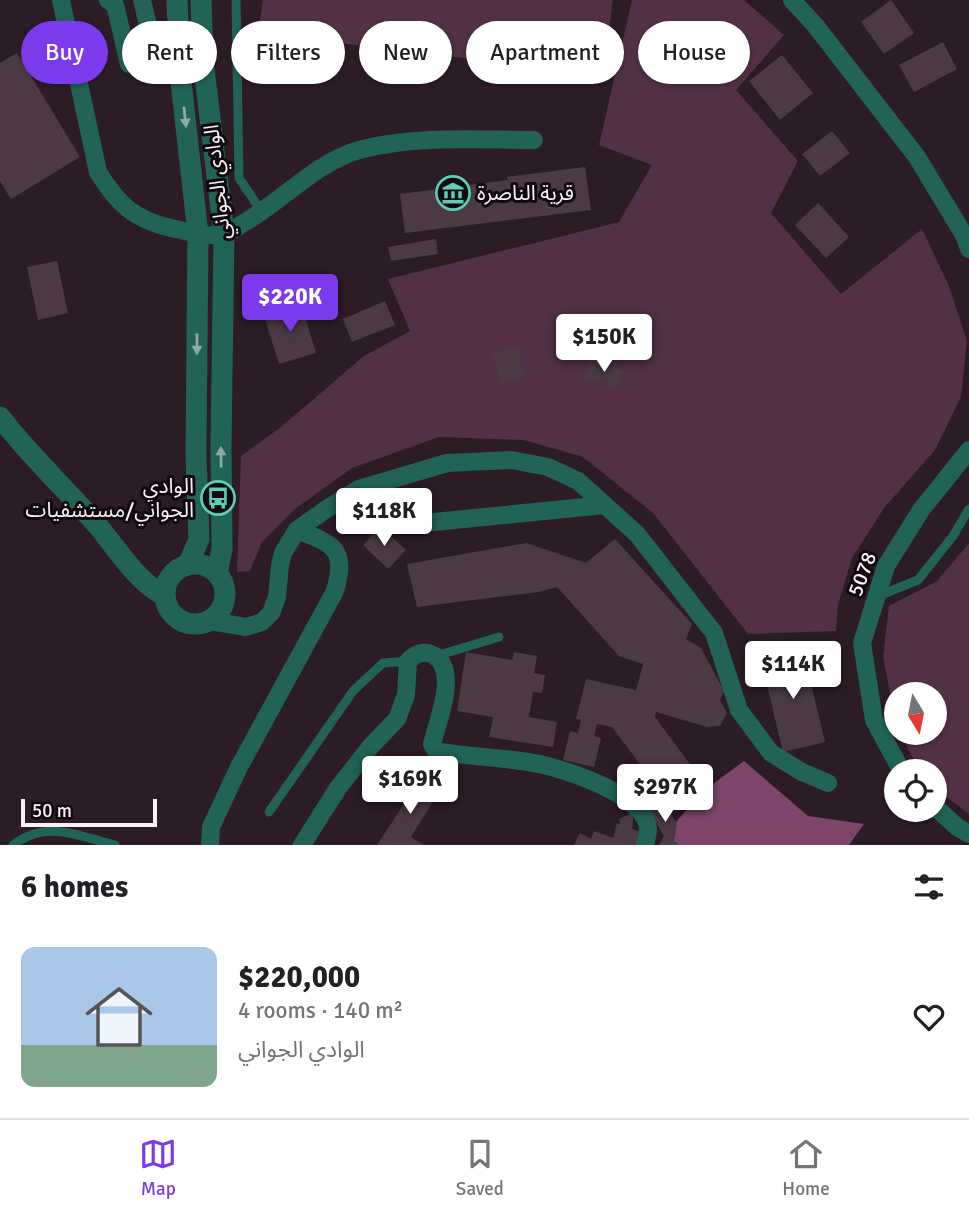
<!DOCTYPE html>
<meta charset="utf-8">
<style>
body{margin:0;font-family:Signika,"Noto Sans Arabic",sans-serif;background:#f6f6f6;color:#202124;height:100vh;display:flex;flex-direction:column;font-size:26px;white-space:nowrap}
*{box-sizing:border-box;margin:0}
p{font-size:23px;color:#757577}
.icon{flex:none;width:38px;height:38px;fill:none;stroke:currentColor;stroke-width:2;stroke-linecap:round;stroke-linejoin:round}
.map{position:relative;height:845px;overflow:hidden}
.sheet{display:flex;flex-direction:column;background:#fff;flex:1}
.sheet>*{flex:none}
.hud{position:absolute;left:21px;top:21px;width:928px;height:63px;display:flex;gap:14px}
.needle{width:46px;rotate:170deg}
.fabs{position:absolute;left:884px;top:682px;display:grid;gap:14px}
.fabs a{display:grid;place-items:center;width:63px;height:63px;border-radius:50%;background:#fff;box-shadow:0 2px 5px #0004;font-size:35px}
.scale{position:absolute;left:21px;bottom:18px;width:136px;box-sizing:border-box;padding-left:7px;border:4px solid #fbf0f6;border-top:0;font-size:19px;line-height:24px;white-space:nowrap;color:#fbf0f6;-webkit-text-stroke:5px #10090d;paint-order:stroke}
.price{position:absolute;translate:-50% -60px;padding:0 16px;border-radius:7px;background:#fff;color:#222;font-size:23px;line-height:46px;filter:drop-shadow(0 2px 4px #0008)}
.price::after{content:'';position:absolute;left:50%;top:42px;width:21px;height:16px;margin-left:-10px;background:inherit;clip-path:polygon(0 0,100% 0,50% 100%)}
.price.active{background:#7c3aed;color:#fff}
ul{padding:0;list-style:none}
li{display:flex;align-items:center;gap:21px;height:175px;padding:0 21px}
li span{display:grid;place-items:center;flex:none;width:196px;height:140px;border-radius:14px;color:#555}
li>.icon{margin-inline-start:auto}
span .icon{width:84px;height:84px;fill:#fffc;stroke-width:1}
li b{font-size:30px}
h2{display:flex;justify-content:space-between;align-items:center;height:84px;padding:0 21px;font-size:30px}
.chip{padding:0 24px;border-radius:32px;background:#fff;box-shadow:0 2px 5px #0004;font-size:24px;line-height:63px}
.chip.active{background:#7c3aed;color:#fff}
.menu{display:flex;justify-content:space-around;align-items:center;height:98px;border-top:2px solid #e0e0e0;background:#fff;font-size:19px;color:#757577}
.menu a{display:grid;justify-items:center;gap:4px}
.menu .active{color:#7c3aed}
.map>svg:first-child{display:block}
.green{fill:#523046}
.forest{fill:#7d456a}
.building{fill:#4b3a44}
.lines{fill:none;stroke-linecap:round;stroke-linejoin:round}
.service{stroke:#216357;stroke-width:9}
.minor{stroke:#216357;stroke-width:18}
.tertiary{stroke:#216357;stroke-width:21}
.oneway{fill:#8eaaa6}
.labels{text-anchor:middle;stroke-width:6;stroke-linejoin:round;paint-order:stroke}
.street-label{font-size:21px;fill:#fbf0f6;stroke:#10090d}
.poi-label{font-size:21px;fill:#fbf0f6;stroke:#10090d;text-anchor:start}
</style>
<div class="map">
<svg width="969" height="845" viewBox="0 0 969 845">
<rect width="100%" height="100%" fill="#2c1c26"/>
<g class="green">
<path d="M263,0H613L608,37L516,26L512,64L258,33Z"/>
<path d="M632,0H744L784,35L736,90L798,161L771,213L841,294L922,229L949,286L967,341L961,397L935,450L884,508L852,558L838,605L836,631L748,634L653,513L583,457L524,440L439,437L352,468L295,509L262,542L250,571L237,572L241,456L281,427L364,356L410,331L388,279L619,222L652,165L599,145Z"/>
<path d="M969,543V814L935,788L934,772H921L899,733H934V695H896V723L883,657L889,606L937,581Z"/>
</g>
<path class="forest" d="M744,761L808,816L864,824L849,845H669L676,822L702,792Z"/>
<g class="building">
<path d="M891,0L914,33L884,54L861,22Z"/>
<path d="M943,42L957,69L914,92L899,65Z"/>
<path d="M17,53L80,157L11,199L0,181V63Z"/>
<path d="M782,55L813,93L780,120L749,81Z"/>
<path d="M832,131L850,153L820,176L802,154Z"/>
<path d="M585,167L591,210L405,233L400,194L508,180L507,177Z"/>
<path d="M818,203L849,237L826,258L795,225Z"/>
<path d="M436,239L438,254L391,261L388,247Z"/>
<path d="M57,261L68,313L38,320L27,267Z"/>
<path d="M385,301L395,325L352,342L343,319Z"/>
<path d="M301,304L316,353L279,364L264,316Z"/>
<path d="M518,347L524,378L500,383L493,352Z"/>
<path d="M591,359L623,371L616,389L584,377Z"/>
<path d="M380,526L406,550L388,569L363,545Z"/>
<path d="M615,539L692,624L686,639L701,648L724,691L720,700L727,713L720,726L707,727L656,712L655,717L701,779L669,803L612,727L597,724L594,736L601,738L594,767L563,760L570,731L578,733L581,720L576,719L586,679L636,690L643,664L619,656L557,587L539,592L417,607L407,564L526,543L586,563Z"/>
<path d="M803,650L825,742L783,752L761,660Z"/>
<path d="M466,652L512,660L514,652L537,656L534,673L545,675L542,693L533,692L529,717L557,722L553,747L489,737L493,717L457,711Z"/>
<path d="M421,778L440,790L411,837L424,845H377Z"/>
<path d="M664,802L677,824L674,841L678,843L677,845H659L664,836L649,811Z"/>
<path d="M634,812L632,829L639,831L637,845H574L580,833L591,839L594,831L613,838L617,823L620,824L619,819Z"/>
</g>
<g class="lines">
<g class="service">
<path d="M236,0L239,178L262,212"/>
<path d="M878,596L918,580L953,536L969,509"/>
<path d="M436,656L499,637"/>
<path d="M269,812L353,691L383,663L408,661"/>
<path d="M13,845C47,819 78,836 115,845"/>
</g>
<g class="minor">
<path d="M61,0L98,172C117,203 134,220 171,228C187,231 207,238 224,234C231,232 240,225 247,221C284,199 317,162 359,150C416,135 476,140 534,140"/>
<path d="M108,0L115,5L129,64L149,63L147,21L142,0"/>
<path d="M792,0L815,25L917,157L964,235L969,249"/>
<path d="M424,523L605,505"/>
<path d="M210,621L246,627L262,622L271,613L277,597L280,565L283,553L297,530L325,510L359,489L447,463L512,460L548,467L578,481L637,534L714,633L739,710L771,753L802,772L828,783"/>
<path d="M902,772L874,720L862,643L886,566L921,510L969,450"/>
<path d="M934,806L957,827L969,834"/>
<path d="M210,845L211,827L238,769L335,591C347,549 334,544 297,530"/>
<path d="M302,845L338,788L371,746L397,719L406,695L408,661C415,654 424,650 433,655C460,669 437,723 432,744L436,751C473,758 512,757 548,766C574,773 647,797 648,829C648,834 646,840 645,845"/>
</g>
<g class="tertiary">
<path d="M177,0L180,73L198,234L196,455L199,539L188,565"/>
<path d="M201,0L203,60L224,234L221,447L222,549L217,573"/>
<path d="M0,417C30,456 66,489 98,526C118,550 137,582 165,596"/>
<circle cx="195" cy="594" r="30"/>
</g>
</g>
<defs><path id="oneway-solid" d="M-6-.8H1V-3.2L6.5 0L1 3.2V.8H-6Z" transform="scale(1.75)"/></defs>
<g class="oneway">
<use href="#oneway-solid" transform="translate(185 117) rotate(84)"/>
<use href="#oneway-solid" transform="translate(197 344) rotate(90)"/>
<use href="#oneway-solid" transform="translate(221 457) rotate(-91)"/>
</g>
<defs>
<g id="museum-ring" transform="scale(1.75)"><circle r="9.5" fill="#10090d" stroke="#5dceb9" stroke-width="1.5"/><path d="M0-6L6-3V-2H-6V-3ZM-5-1h2V3h-2ZM-1-1h2V3h-2ZM3-1h2V3H3ZM-6 4H6V6H-6Z" fill="#5dceb9"/></g>
<g id="bus-ring" transform="scale(1.75)"><circle r="9.5" fill="#10090d" stroke="#5dceb9" stroke-width="1.5"/><path d="M-5-6H5V4H4V6H2V4H-2V6H-4V4H-5ZM-3.5-4V0h7V-4ZM-3.5 1.2v1.5H-2V1.2ZM2 1.2v1.5H3.5V1.2Z" fill="#5dceb9"/></g>
</defs>
<g fill-rule="evenodd">
<use href="#museum-ring" x="453" y="193"/>
<use href="#bus-ring" x="218" y="498"/>
</g>
<g class="labels">
<g class="street-label">
<text transform="translate(217 182) rotate(-96)" y="7">الوادي الجواني</text>
<text transform="translate(862 574) rotate(-69)" y="7">5078</text>
</g>
<g class="poi-label">
<text x="477" y="200">قرية الناصرة</text>
<text x="194" y="493" text-anchor="end">الوادي<tspan x="194" dy="24">الجواني/مستشفيات</tspan></text>
</g>
</g>
</svg>
<div class="fabs">
<a><svg class="needle" viewBox="-14 -14 28 28"><path d="M0-13l5 13h-10z" fill="#e53935"/><path d="M0 13l5-13h-10z" fill="#757577"/></svg></a>
<a><svg class="icon" aria-label="locate" viewBox="0 0 24 24"><circle cx="12" cy="12" r="6"/><path d="M12 2v4M12 18v4M2 12h4M18 12h4"/></svg></a>
</div>
<div class="scale">50 m</div>
<b class="price active" style="left:290px;top:334px">$220K</b>
<b class="price" style="left:604px;top:374px">$150K</b>
<b class="price" style="left:384px;top:548px">$118K</b>
<b class="price" style="left:793px;top:701px">$114K</b>
<b class="price" style="left:410px;top:816px">$169K</b>
<b class="price" style="left:665px;top:824px">$297K</b>
<div class="hud">
<a class="chip active">Buy</a>
<a class="chip">Rent</a>
<a class="chip">Filters</a>
<a class="chip">New</a>
<a class="chip">Apartment</a>
<a class="chip">House</a>
</div>
</div>
<section class="sheet">
<h2>6 homes<svg class="icon" aria-label="filters" viewBox="0 0 24 24"><path d="M4 7h16M4 17h16"/><circle cx="9" cy="7" r="2"/><circle cx="15" cy="17" r="2"/></svg></h2>
<ul>
<li><span style="background:linear-gradient(#a9c7e8 70%,#7fa58c 0)"><svg class="icon" aria-label="home" viewBox="0 0 24 24"><path d="M3 11l9-7 9 7M6 9v11h12V9"/></svg></span><div><b>$220,000</b><p>4 rooms · 140 m²</p><p>الوادي الجواني</p></div><svg class="icon" aria-label="heart" viewBox="0 0 24 24"><path d="M12 20l-8-8c-3-5 5-10 8-4 3-6 11-1 8 4z"/></svg></li>
</ul>
</section>
<nav class="menu">
<a class="active"><svg class="icon" aria-label="map" viewBox="0 0 24 24"><path d="M3 6l6-2 6 2 6-2v14l-6 2-6-2-6 2zM9 4v14M15 6v14"/></svg>Map</a>
<a><svg class="icon" aria-label="saved" viewBox="0 0 24 24"><path d="M7 4h10v16l-5-4-5 4z"/></svg>Saved</a>
<a><svg class="icon" aria-label="home" viewBox="0 0 24 24"><path d="M3 11l9-7 9 7M6 9v11h12V9"/></svg>Home</a>
</nav>
